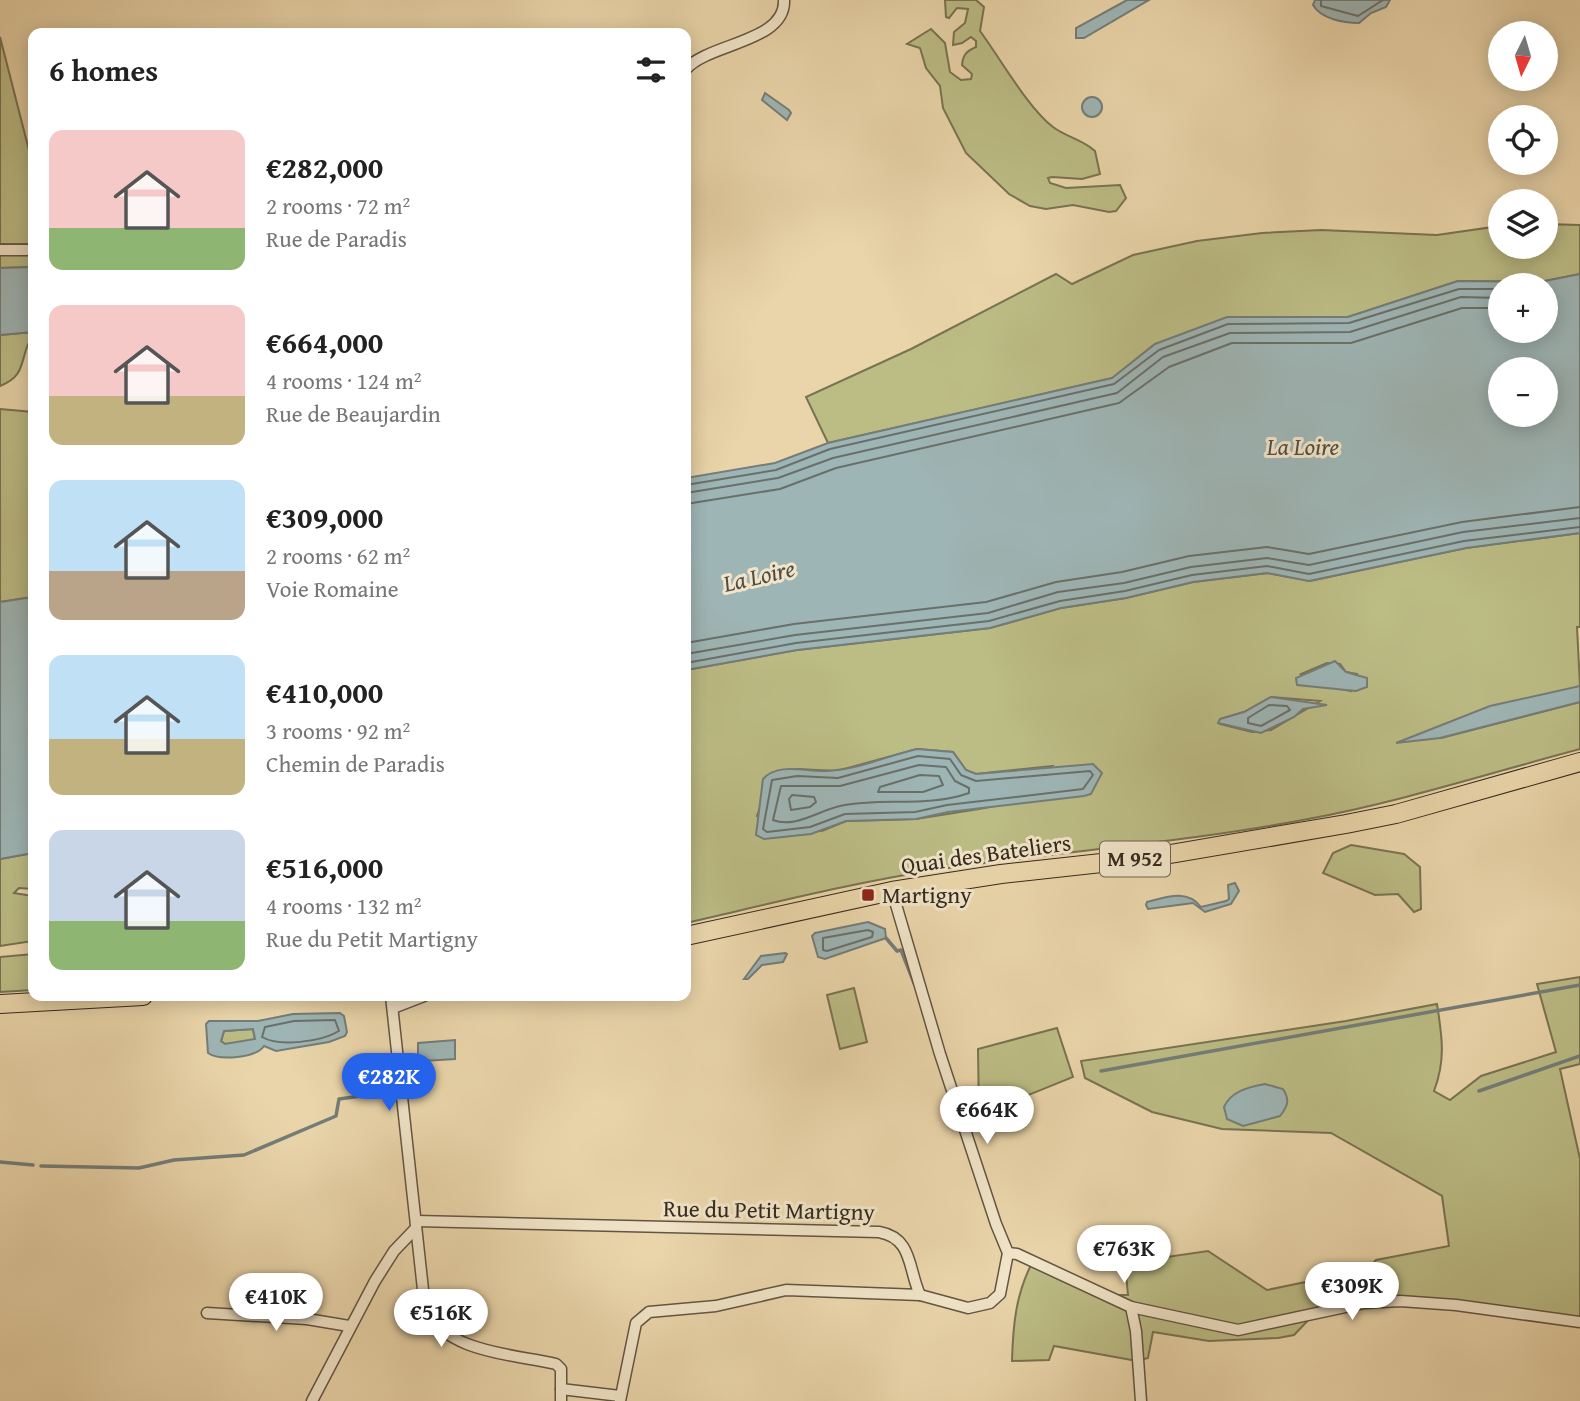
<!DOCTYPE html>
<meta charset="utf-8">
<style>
body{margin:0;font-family:"Gentium Book Plus",serif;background:#f6f6f6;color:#222;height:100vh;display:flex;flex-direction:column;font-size:26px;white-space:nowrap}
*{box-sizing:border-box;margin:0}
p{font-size:23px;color:#767676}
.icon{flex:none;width:38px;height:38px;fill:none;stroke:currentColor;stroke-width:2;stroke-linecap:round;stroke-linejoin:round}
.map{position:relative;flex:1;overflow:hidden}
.details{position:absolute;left:28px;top:28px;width:663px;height:973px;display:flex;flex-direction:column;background:#fff;border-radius:14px;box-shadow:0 4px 18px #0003}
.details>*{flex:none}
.needle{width:46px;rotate:185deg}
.tools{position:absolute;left:1488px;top:21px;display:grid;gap:14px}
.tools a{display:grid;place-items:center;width:70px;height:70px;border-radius:50%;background:#fff;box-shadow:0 4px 18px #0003;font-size:35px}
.price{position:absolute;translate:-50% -60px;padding:0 16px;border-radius:24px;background:#fff;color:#222;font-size:23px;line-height:46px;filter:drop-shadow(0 2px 4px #0008)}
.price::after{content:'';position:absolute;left:50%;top:42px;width:21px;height:16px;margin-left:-10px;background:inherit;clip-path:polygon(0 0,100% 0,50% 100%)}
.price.on{background:#2563eb;color:#fff}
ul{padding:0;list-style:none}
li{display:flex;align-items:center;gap:21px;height:175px;padding:0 21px}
li span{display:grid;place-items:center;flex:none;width:196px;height:140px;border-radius:14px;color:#555}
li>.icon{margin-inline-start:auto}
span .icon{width:84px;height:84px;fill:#fffc;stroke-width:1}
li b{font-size:30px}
h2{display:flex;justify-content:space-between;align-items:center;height:84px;padding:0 21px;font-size:30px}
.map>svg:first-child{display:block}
.green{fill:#bcbc85;stroke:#787352;stroke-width:2;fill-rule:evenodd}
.water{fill:#9eb5b5;stroke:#747d79;stroke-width:2;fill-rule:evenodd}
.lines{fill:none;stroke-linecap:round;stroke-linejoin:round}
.shore{stroke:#69706a;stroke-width:2}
.stream{stroke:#747d79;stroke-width:3.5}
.street-casing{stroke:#625542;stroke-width:13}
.primary-casing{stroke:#342a20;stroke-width:20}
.street{stroke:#f1e4c8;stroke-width:10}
.primary{stroke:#ead5aa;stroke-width:18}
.poi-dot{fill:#8f2418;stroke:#f1e4c8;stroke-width:2.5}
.labels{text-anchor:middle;stroke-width:6;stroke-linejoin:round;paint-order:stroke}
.shield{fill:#f1e4c8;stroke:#6d6252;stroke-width:2}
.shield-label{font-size:21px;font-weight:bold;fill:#342a20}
.street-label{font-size:23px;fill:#342a20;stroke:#f1e4c8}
.poi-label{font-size:23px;fill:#342a20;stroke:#f1e4c8;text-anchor:start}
.water-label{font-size:24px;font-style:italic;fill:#4e4d45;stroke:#f1e4c8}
</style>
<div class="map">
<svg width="1580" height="1401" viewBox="0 0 1580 1401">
<rect width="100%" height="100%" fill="#ead5aa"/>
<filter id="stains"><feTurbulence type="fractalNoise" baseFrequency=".00286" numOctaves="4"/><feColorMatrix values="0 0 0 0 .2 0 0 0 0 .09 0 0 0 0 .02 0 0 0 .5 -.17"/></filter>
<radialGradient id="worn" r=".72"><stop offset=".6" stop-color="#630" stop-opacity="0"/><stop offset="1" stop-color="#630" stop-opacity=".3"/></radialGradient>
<g class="green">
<path d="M945,0H976L984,7L980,31C1000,58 1028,108 1053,127C1066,137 1082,139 1095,151L1100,174L1082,179L1052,177L1048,178L1050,183L1066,188L1120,185L1126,198L1116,211L1109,212L1073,205L1046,209L1030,206L1009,194L966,153L943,108L940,86L926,68L920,48L907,44L931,29L945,43L950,72L961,80L971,79L972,74L962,65C963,54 967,51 976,47V41L971,37L962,43L953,45L954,32L965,23L968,9L957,8L949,18L946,17Z"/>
<path d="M0,37L33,166V244H0Z"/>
<path d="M1545,224L1580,225V274L1540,282L1458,281L1348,317L1155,344L1113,378L828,443L806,397L911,349L1056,274L1072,284L1133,255L1197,241L1262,233L1321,230L1437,235L1500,226V247H1545Z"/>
<path d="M33,253V267L0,268V254Z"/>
<path d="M33,332V343L28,344C20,365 24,376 0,386V335Z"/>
<path d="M0,409L33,412V597L0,602Z"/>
<path d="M1580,533V627H1577L1580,686L1441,738L1580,702V749C1490,773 1400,802 1308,819C1184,843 1059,851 935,870C851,883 769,904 686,923V670L797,650L990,628L1061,608L1126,598L1193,582L1268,573L1310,581L1466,548ZM1327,663L1340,664L1346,672L1357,674L1351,691L1328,686L1301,674ZM1271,697L1320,701L1271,730L1252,732L1220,724V719L1244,712ZM917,749L953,752L966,770L976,774L1052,766L1010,803L979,809L916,819L846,821L822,831L757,816L762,802L763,779L797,769L837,771Z"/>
<path d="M1351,845L1404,854L1420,867L1421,909L1414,912L1398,894L1375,895L1323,873L1333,853Z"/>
<path d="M33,853V889L19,888L14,893L33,896V941L0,946V859Z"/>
<path d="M33,954V990L0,992V957Z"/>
<path d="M1580,977V1064L1560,1069L1580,1159V1322L1400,1301L1315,1313L1294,1335L1278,1338L1209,1341L1153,1332L1148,1358L1137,1361L1054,1346L1049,1360L1012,1361C1013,1324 1016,1293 1033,1261L1111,1295H1128L1125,1263L1208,1251L1267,1290L1368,1269L1376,1260L1449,1246L1442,1196L1331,1133L1222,1129L1152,1112L1085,1078L1081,1061L1346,1021L1437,1004C1442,1036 1446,1060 1434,1091L1450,1100L1481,1076L1556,1052L1537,984Z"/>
<path d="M854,988L867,1042L840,1049L827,995Z"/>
<path d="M1057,1028L1073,1077L979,1115L978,1049Z"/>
<path d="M253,1029L255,1039L251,1041L225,1044L221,1041L224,1031Z"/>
</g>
<g class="water">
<path d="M1127,0H1149L1084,38H1076V28Z"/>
<path d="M1315,0H1390L1386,7L1371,13L1359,23C1344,23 1321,19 1313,5Z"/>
<path d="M765,93L789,110L791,113L787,120L762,100Z"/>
<circle cx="1092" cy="107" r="10"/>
<path d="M33,267V332L0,335V268Z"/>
<path d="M1580,274V533L1466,548L1309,581L1267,573L1193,582L1126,598L1061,608L990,628L797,650L686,670V478L775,463L828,443L1112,378L1155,344L1227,317H1348L1458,281L1540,282ZM1500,285H1545V331H1500ZM1500,369H1545V415H1500Z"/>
<path d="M33,597V853L0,859V602Z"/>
<path d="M1335,661L1346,672L1367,678V687L1356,691L1297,685L1296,678Z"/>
<path d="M1580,686V702L1440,738L1396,743L1490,706Z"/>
<path d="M1271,697L1327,705L1303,709L1294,717L1261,733L1218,723L1220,719L1244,712Z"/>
<path d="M917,749L953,752L966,770L976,774L1093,764L1102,773L1091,794L1084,796L948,812L916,819L846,821L811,834L764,839L756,835L763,779C778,762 806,772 826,771C857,770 887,756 917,749Z"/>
<path d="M1235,883L1239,891L1231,904L1205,912L1193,903L1148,909L1146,905L1147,902C1167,897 1187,889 1201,907L1226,901L1229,899L1228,885Z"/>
<path d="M868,922L885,929L886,938L825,959L818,957L812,936L815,933Z"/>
<path d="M785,953L787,954L783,962L762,965L748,979H744L761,956Z"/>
<path d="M340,1013L344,1016L347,1032L345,1036L329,1042L276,1051L264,1046C256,1058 219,1061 208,1053L206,1024L209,1021H258L293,1014ZM253,1029L255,1039L225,1044L221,1041L224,1031Z"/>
<path d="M455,1040V1059L423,1061L418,1057V1043Z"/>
<path d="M368,1058L382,1060L381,1086L369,1082Z"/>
<path d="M1265,1084L1283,1089C1290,1100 1288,1106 1280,1116L1243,1126L1227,1119L1224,1107C1231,1091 1249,1087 1265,1084Z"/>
</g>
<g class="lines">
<g class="shore">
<path d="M1321,0V6L1358,16L1383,0"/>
<path d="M686,485L776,470L830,449L1114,384L1159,350L1228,324L1349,323L1459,289H1500"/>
<path d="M686,493L778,478L833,458L1117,393L1163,357L1230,333L1350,332L1461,297L1500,298"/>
<path d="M686,504L780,489L836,468L1119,403L1169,367L1232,343H1351L1462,308H1500"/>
<path d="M686,643L794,624L986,602L1056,582L1122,572L1189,556L1267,547L1309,554L1462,522L1580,507"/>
<path d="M686,654L795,635L988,613L1058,592L1124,583L1191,567L1267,558L1309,565L1463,532L1580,518"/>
<path d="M686,663L796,643L989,621L1060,601L1125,591L1192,575L1267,566L1309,574L1464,541L1580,527"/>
<path d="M1269,705L1287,706L1290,710L1261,726L1248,723V718Z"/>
<path d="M918,756L950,759L961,775L976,781L1090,771L1093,775L1083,789L947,805L915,812L845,814L810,827L767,832L763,829L772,780L797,776L838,778Z"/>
<path d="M919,765L946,767L955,781L969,788V793C927,808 881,797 840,806C820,810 794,829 773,820L781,786H840Z"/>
<path d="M920,775L939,776L943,785L923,792H878L880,787Z"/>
<path d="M792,795L814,797L816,802L810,807L791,810L789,799Z"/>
<path d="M868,930L873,932L872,937L827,951L823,950V938Z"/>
<path d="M335,1020L339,1031C321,1042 279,1047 262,1037L265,1027L294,1021Z"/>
</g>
<g class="stream">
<path d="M886,938L897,951L901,950L914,983"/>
<path d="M1101,1071L1580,985"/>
<path d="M1479,1091L1580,1056"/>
<path d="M0,1162L33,1165"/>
<path d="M41,1166L139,1168L174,1160L244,1155L336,1116L339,1099L361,1096L364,1087L372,1079"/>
</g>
<g class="street-casing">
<g id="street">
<path d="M686,69C709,43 786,42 784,0"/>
<path d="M0,250H33"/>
<path d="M892,891L940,1054L996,1224L1008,1253L1000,1294L990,1303L968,1308L920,1295"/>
<path d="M391,996L425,1308C446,1353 513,1354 556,1364L561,1369V1401"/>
<path d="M393,1008L424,996"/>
<path d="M416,1221L879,1232C913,1238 908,1269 920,1295L786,1290L716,1306L649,1312L636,1323L620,1401"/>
<path d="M1008,1253L1017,1254L1131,1307L1136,1331L1141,1401"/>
<path d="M1131,1307L1238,1330L1364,1303L1400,1301L1456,1305L1580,1322"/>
<path d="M207,1313L307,1319L349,1326"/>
<path d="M561,1389L620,1396"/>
<path d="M312,1401L375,1281L394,1251L416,1228"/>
</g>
</g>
<g class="primary-casing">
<g id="primary">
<path d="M686,936L892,891L1001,874L1147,858L1346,824L1396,814L1580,762"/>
<path d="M0,1004L143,996"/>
</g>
</g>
<use href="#street" class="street"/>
<use href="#primary" class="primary"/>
</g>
<rect class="poi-dot" x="861" y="888" width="14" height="14" rx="3.5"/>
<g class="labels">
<rect class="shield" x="1100" y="841.5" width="70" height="35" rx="5"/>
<g class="shield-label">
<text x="1135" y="866">M 952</text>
</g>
<g class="street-label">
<text transform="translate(986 854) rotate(-8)" y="8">Quai des Bateliers</text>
<text transform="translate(769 1210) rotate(1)" y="8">Rue du Petit Martigny</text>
</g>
<g class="poi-label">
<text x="882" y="903">Martigny</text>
</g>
<g class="water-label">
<text x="1303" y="455">La Loire</text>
<text transform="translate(759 576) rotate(-13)" y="8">La Loire</text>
</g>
</g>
<rect width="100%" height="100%" filter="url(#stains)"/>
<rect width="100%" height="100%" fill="url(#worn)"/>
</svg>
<div class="tools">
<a><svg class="needle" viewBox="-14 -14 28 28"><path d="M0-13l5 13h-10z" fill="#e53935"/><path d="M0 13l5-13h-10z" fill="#767676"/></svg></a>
<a><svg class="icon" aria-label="locate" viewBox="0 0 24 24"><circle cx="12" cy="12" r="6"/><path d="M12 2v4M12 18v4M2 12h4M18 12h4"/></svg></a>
<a><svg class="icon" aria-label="layers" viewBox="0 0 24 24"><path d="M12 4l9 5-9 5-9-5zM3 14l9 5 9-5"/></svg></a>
<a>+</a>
<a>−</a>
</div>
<b class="price on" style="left:389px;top:1113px">€282K</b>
<b class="price" style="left:987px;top:1146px">€664K</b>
<b class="price" style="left:1124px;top:1285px">€763K</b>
<b class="price" style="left:1352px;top:1322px">€309K</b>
<b class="price" style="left:276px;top:1333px">€410K</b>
<b class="price" style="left:441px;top:1349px">€516K</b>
<section class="details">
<h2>6 homes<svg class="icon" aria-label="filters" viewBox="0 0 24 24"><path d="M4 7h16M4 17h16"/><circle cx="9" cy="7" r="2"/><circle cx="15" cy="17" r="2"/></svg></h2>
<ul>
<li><span style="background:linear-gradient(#f6c9c9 70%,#8fb573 0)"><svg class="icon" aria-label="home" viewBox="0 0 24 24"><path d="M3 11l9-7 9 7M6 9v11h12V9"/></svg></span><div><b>€282,000</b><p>2 rooms · 72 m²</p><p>Rue de Paradis</p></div></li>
<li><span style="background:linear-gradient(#f6c9c9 65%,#c2b280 0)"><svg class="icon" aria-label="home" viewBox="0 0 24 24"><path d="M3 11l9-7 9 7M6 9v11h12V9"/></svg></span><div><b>€664,000</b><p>4 rooms · 124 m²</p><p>Rue de Beaujardin</p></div></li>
<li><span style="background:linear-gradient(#bfe0f5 65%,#b9a48a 0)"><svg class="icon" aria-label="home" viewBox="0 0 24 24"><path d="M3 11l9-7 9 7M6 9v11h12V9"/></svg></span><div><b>€309,000</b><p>2 rooms · 62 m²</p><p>Voie Romaine</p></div></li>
<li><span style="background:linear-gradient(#bfe0f5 60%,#c2b280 0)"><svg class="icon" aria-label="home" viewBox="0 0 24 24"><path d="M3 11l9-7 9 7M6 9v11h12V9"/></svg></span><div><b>€410,000</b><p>3 rooms · 92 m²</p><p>Chemin de Paradis</p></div></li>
<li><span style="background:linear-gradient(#c9d6e8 65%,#8fb573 0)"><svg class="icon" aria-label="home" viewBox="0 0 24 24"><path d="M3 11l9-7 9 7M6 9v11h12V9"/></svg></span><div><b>€516,000</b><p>4 rooms · 132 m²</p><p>Rue du Petit Martigny</p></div></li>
</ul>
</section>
</div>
